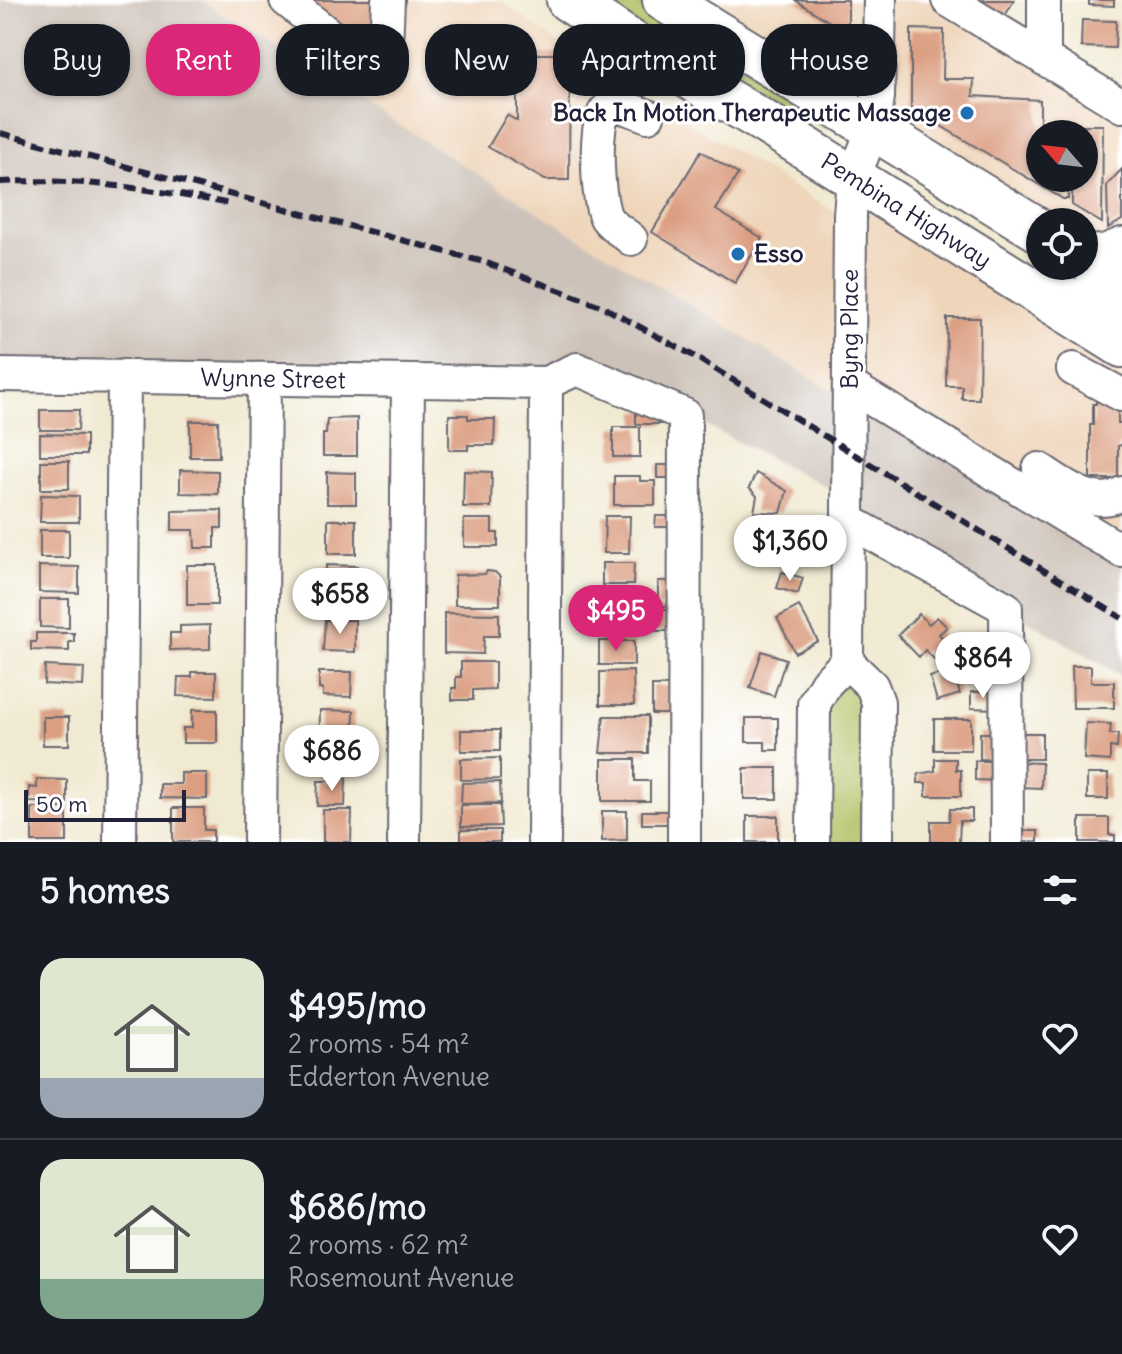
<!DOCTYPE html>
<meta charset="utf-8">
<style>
body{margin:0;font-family:Delius,sans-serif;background:#242831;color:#f1f3f6;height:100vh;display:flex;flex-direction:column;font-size:30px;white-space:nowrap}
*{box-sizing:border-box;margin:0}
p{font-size:26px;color:#9ea1a6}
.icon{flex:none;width:44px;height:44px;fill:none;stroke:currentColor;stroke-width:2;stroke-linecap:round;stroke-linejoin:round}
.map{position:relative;height:842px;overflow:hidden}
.drawer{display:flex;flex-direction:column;background:#171b24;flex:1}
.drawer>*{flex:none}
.guide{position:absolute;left:24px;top:24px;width:1074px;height:72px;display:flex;gap:16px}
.needle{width:52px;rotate:298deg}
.controls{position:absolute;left:1026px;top:120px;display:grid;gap:16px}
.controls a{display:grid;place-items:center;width:72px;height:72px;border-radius:50%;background:#171b24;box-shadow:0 2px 6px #0004;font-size:40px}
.scale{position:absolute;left:24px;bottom:20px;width:162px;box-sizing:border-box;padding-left:8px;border:4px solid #22223b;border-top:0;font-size:22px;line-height:28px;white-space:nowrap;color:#22223b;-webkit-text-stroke:6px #fff;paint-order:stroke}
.price{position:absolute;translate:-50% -68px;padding:0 18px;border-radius:28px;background:#fff;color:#222;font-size:26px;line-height:52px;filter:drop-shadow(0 2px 4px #0008)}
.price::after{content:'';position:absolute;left:50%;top:48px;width:24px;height:18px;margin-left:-12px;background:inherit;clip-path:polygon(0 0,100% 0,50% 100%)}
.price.on{background:#db2777;color:#fff}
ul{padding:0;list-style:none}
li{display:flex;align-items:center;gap:24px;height:200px;padding:0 40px}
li+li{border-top:2px solid #363941}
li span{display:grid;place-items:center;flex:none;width:224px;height:160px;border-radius:24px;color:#555}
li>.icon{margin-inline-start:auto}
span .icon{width:96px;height:96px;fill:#fffc;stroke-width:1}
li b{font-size:34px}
h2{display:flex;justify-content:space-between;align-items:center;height:96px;padding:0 40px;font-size:34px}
.pill{padding:0 28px;border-radius:32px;background:#171b24;box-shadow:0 2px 6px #0004;font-size:28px;line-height:72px}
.pill.on{background:#db2777;color:#fff}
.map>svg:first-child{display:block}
.built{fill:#efd6bb;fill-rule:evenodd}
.industrial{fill:#cdc2b9}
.green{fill:#b0be60;stroke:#69704e;stroke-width:2}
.building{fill:#db9e81}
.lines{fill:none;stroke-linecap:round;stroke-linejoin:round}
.minor-casing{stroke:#6a6870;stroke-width:36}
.major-casing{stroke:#6a6870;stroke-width:46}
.minor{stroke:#fff;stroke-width:32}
.major{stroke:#fff;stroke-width:42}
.rail{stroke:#22223b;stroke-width:6;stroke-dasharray:12 6;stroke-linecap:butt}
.poi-dot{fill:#1f6fb2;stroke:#fff;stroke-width:3}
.labels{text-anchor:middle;stroke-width:6;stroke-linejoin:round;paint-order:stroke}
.poi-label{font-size:24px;font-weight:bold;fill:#22223b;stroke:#fff;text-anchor:end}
.street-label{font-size:24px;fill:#22223b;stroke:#fff}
</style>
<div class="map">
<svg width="1122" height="842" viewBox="0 0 1122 842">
<rect width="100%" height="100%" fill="#fff"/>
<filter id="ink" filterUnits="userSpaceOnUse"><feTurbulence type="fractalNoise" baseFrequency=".0125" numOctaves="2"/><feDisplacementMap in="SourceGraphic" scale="16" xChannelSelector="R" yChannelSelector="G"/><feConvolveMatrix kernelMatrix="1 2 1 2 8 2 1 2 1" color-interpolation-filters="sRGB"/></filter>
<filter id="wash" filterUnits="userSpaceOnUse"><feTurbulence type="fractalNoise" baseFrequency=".006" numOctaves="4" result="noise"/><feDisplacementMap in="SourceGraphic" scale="32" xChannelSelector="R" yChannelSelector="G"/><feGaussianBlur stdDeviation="1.8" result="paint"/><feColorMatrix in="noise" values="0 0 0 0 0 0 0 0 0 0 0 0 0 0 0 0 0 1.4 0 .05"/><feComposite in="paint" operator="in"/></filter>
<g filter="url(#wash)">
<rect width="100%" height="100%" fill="#f1ead3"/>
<g class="built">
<path d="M200,0H499L566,48L838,214V394L578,237Z"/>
<path d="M668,0H948L1122,106V258H1084V222H1040ZM1040,134H1084V178H1040Z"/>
<path d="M853,179L1122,346V551L850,386Z"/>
</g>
<g class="industrial">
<path d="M0,0H200L578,237L838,394L837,492L685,415L577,369L0,375Z"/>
<path d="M850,386L1122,551V676L1006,608L847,520Z"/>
</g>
<g class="green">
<path d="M600,0H633L829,123L826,128L643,29Z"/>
<path d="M848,685L861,690L867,842H826L827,705L840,687Z"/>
</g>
<g id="blocks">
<g class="building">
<path d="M307,0H373V28L359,45Z"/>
<path d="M795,0H848V33L825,19Z"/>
<path d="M984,0H1014L1004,18L981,6Z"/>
<path d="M1089,0H1114V6L1089,5Z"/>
<path d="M1082,20L1116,21L1115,48L1081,47Z"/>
<path d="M911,29L944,30L943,79H974L973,96L1040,100V178H1068V199H1063L911,108Z"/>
<path d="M517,54H570L569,180H545L488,147L507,115L517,121Z"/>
<path d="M1073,125H1103L1102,223L1072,205V178H1084V134H1073Z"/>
<path d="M701,151L738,174L716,210L762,238L735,283L652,232Z"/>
<path d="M1122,169V220L1108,228L1107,185Z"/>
<path d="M947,318H980L979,399H962V386H946Z"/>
<path d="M1096,400H1115L1118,404V423H1122V445L1118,446V479H1090V425H1093V404H1096Z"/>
<path d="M40,410H79L78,430H40Z"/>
<rect x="636" y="411" width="28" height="13"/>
<path d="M449,415H468V419H495L494,445H468V450H449Z"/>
<path d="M357,418V456H323V434H326L327,419Z"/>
<path d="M190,421H218L219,457H190Z"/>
<rect x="613" y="427" width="27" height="30"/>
<path d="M40,434L86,435V455H40Z"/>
<rect x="41" y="461" width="28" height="28"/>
<rect x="657" y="465" width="24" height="13"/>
<path d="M180,470L218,471V494L180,493Z"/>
<path d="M464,471L492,472L491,507H463Z"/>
<path d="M327,472L356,473V504H327Z"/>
<path d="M756,473L787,491L781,513L754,512L757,496L749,488Z"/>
<path d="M614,476H640V481H655V505H614Z"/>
<path d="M41,495L79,496V522H40Z"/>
<path d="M222,510V528H215V548H195L194,530H172V511Z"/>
<path d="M605,516H630L629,553H604Z"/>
<path d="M656,516H672V527H655Z"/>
<rect x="771" y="518" width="29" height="41"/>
<path d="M464,519H492V533H498V547H464Z"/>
<rect x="328" y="520" width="28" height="34"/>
<rect x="40" y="530" width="29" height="28"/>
<path d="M602,563H634L633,585H602Z"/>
<rect x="187" y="565" width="30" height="40"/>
<path d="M326,565L357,566V604L327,603Z"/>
<path d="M39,566L79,567V593L39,592Z"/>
<path d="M487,571L495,572L500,577V605H455V575L485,574Z"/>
<path d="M782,572L803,578L798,594L777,588Z"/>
<rect x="658" y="581" width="15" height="25"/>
<path d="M40,599H69V628L40,627Z"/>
<path d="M799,606L818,641L795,653L777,618Z"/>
<path d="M602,608L636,609L635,635L601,634Z"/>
<rect x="653" y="609" width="26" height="22"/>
<path d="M444,613L499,614V636H484L483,654L444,653Z"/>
<path d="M919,614L929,624L937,617L947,627L939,634L953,649L935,660L925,650L919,657L898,635Z"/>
<path d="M325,620H355V652L323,651Z"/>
<path d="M210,625V649L170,650V633H180V626Z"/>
<path d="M36,633H74V642H69V651L31,650V642H36Z"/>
<rect x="599" y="641" width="35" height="24"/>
<path d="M762,651L786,659L774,696L750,688Z"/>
<path d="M461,662H495V689L473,690V700H452V688H456V677H461Z"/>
<path d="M45,666L84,668L83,686L44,684Z"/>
<path d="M1072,666H1091V682H1114V708H1073Z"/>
<path d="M953,670L960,694L937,701L930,677Z"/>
<path d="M633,671L634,705H600V672Z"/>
<path d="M192,672H216V697L177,696L178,677H192Z"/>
<path d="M319,672H352L351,697L323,696V689H319Z"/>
<rect x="652" y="686" width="25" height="28"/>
<path d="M971,692H995V709L971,708Z"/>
<path d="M192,710H217V743H183V728H192Z"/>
<path d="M320,710L354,711L353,752H319Z"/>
<path d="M604,716H648V753H600Z"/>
<rect x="43" y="717" width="26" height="28"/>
<path d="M746,718H778V750H765V742H746Z"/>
<rect x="934" y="719" width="37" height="31"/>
<path d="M1086,723L1111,724L1110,734H1118L1117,748L1110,747V761L1084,759Z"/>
<rect x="461" y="730" width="39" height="21"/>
<path d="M980,733H1001V760L980,759Z"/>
<rect x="1019" y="733" width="23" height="26"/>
<path d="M500,758V779L461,780V759Z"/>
<path d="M602,759H635V781H650V801H602Z"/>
<path d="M935,759H956V770H961V796H926V783H918V774L935,771Z"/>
<path d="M975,761H1001V781L975,780Z"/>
<path d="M1018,762L1042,763L1041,788L1018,787Z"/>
<rect x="744" y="768" width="33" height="31"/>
<path d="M181,773H207V799L160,798V784H181Z"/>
<rect x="1087" y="774" width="21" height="25"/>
<path d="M336,778H346L345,806H317L318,781H336Z"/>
<path d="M37,779L67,780V803L29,802V787L37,788Z"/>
<path d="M500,782L501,803L461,804L462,783Z"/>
<path d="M461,805H500L501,826L461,827Z"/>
<rect x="32" y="808" width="35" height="34"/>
<path d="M173,808H204V830H213V842H173Z"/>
<path d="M950,809H972V821H960L959,842H931V821H949Z"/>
<path d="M323,810H352L351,842H323Z"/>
<path d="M602,811H627V840L602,841Z"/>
<rect x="642" y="811" width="34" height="13"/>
<rect x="747" y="816" width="31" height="26"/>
<path d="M1080,818H1109V835H1115V842H1080Z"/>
<rect x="461" y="830" width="39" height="12"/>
<path d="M1019,831H1038V842H1018Z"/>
</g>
</g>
</g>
<g filter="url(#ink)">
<use href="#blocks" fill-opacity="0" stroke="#6a6870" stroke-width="2"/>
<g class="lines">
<g class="minor-casing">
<g id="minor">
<path d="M286,0L343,46L362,59L383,54L386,46L388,0"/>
<path d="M948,0L1122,106"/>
<path d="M1044,59V0"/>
<path d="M631,239C624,233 613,227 607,219C597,206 593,119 606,110C618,102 636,112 648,116"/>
<path d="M1084,252L1104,251L1122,244"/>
<path d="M1073,369L1122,395"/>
<path d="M0,375L546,383L577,369L685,415L684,842"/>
<path d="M850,386L1122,551"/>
<path d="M1039,469C1062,483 1095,511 1122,493"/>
<path d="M847,520L1006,608L1007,842"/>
<path d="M120,842L124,376"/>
<path d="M260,842L264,379"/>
<path d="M404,842L408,381"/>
<path d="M544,842L546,383"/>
<path d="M813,842L814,704L826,683L847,662"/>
<path d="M877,842L878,702L872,686L847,662L850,214L853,179L873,129L878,97L880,0"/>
</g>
</g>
<g class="major-casing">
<g id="major">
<path d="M568,0L654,57L766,123L1122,346"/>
<path d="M664,0L1040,231"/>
<path d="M1084,258L1122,279"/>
<path d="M1056,298L1122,304"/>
</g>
</g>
<use href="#minor" class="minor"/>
<use href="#major" class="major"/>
<g class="rail">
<path d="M0,133L484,262L601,306L692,355L1122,618"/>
<path d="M0,182C78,178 154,189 230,204"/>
</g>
</g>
</g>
<g class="poi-dot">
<circle cx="967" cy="113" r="8"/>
<circle cx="738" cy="254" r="8"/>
</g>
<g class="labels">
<g class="poi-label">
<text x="951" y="121">Back In Motion Therapeutic Massage</text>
<text x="754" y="262" text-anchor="start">Esso</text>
</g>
<g class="street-label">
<text transform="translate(906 211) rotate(32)" y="8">Pembina Highway</text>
<text transform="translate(850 329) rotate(-90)" y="8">Byng Place</text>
<text transform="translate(273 379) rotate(1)" y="8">Wynne Street</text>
</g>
</g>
</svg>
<div class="controls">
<a><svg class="needle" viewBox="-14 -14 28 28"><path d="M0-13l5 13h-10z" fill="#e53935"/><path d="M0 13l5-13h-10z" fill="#9ea1a6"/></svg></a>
<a><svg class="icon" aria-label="locate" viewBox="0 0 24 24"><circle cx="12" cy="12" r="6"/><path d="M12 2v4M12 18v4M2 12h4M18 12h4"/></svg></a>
</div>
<div class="scale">50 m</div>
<b class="price" style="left:790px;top:583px">$1,360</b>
<b class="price" style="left:340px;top:636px">$658</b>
<b class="price on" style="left:616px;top:653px">$495</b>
<b class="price" style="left:983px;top:700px">$864</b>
<b class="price" style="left:332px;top:793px">$686</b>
<div class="guide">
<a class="pill">Buy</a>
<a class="pill on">Rent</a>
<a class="pill">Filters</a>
<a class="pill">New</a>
<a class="pill">Apartment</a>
<a class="pill">House</a>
</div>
</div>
<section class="drawer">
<h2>5 homes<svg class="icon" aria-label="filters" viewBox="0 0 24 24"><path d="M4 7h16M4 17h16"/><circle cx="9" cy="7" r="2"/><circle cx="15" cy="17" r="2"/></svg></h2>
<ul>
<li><span style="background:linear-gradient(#dfe7d0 75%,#9aa5b1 0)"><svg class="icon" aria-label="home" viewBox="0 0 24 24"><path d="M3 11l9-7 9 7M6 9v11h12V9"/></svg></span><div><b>$495/mo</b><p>2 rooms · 54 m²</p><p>Edderton Avenue</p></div><svg class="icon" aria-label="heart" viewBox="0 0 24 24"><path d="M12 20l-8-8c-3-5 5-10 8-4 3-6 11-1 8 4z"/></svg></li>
<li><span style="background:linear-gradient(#dfe7d0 75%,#7fa58c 0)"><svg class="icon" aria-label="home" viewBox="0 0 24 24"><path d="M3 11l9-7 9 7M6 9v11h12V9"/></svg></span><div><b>$686/mo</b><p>2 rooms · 62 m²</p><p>Rosemount Avenue</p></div><svg class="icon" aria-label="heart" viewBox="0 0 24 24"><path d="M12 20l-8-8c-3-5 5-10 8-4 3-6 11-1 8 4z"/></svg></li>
</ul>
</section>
